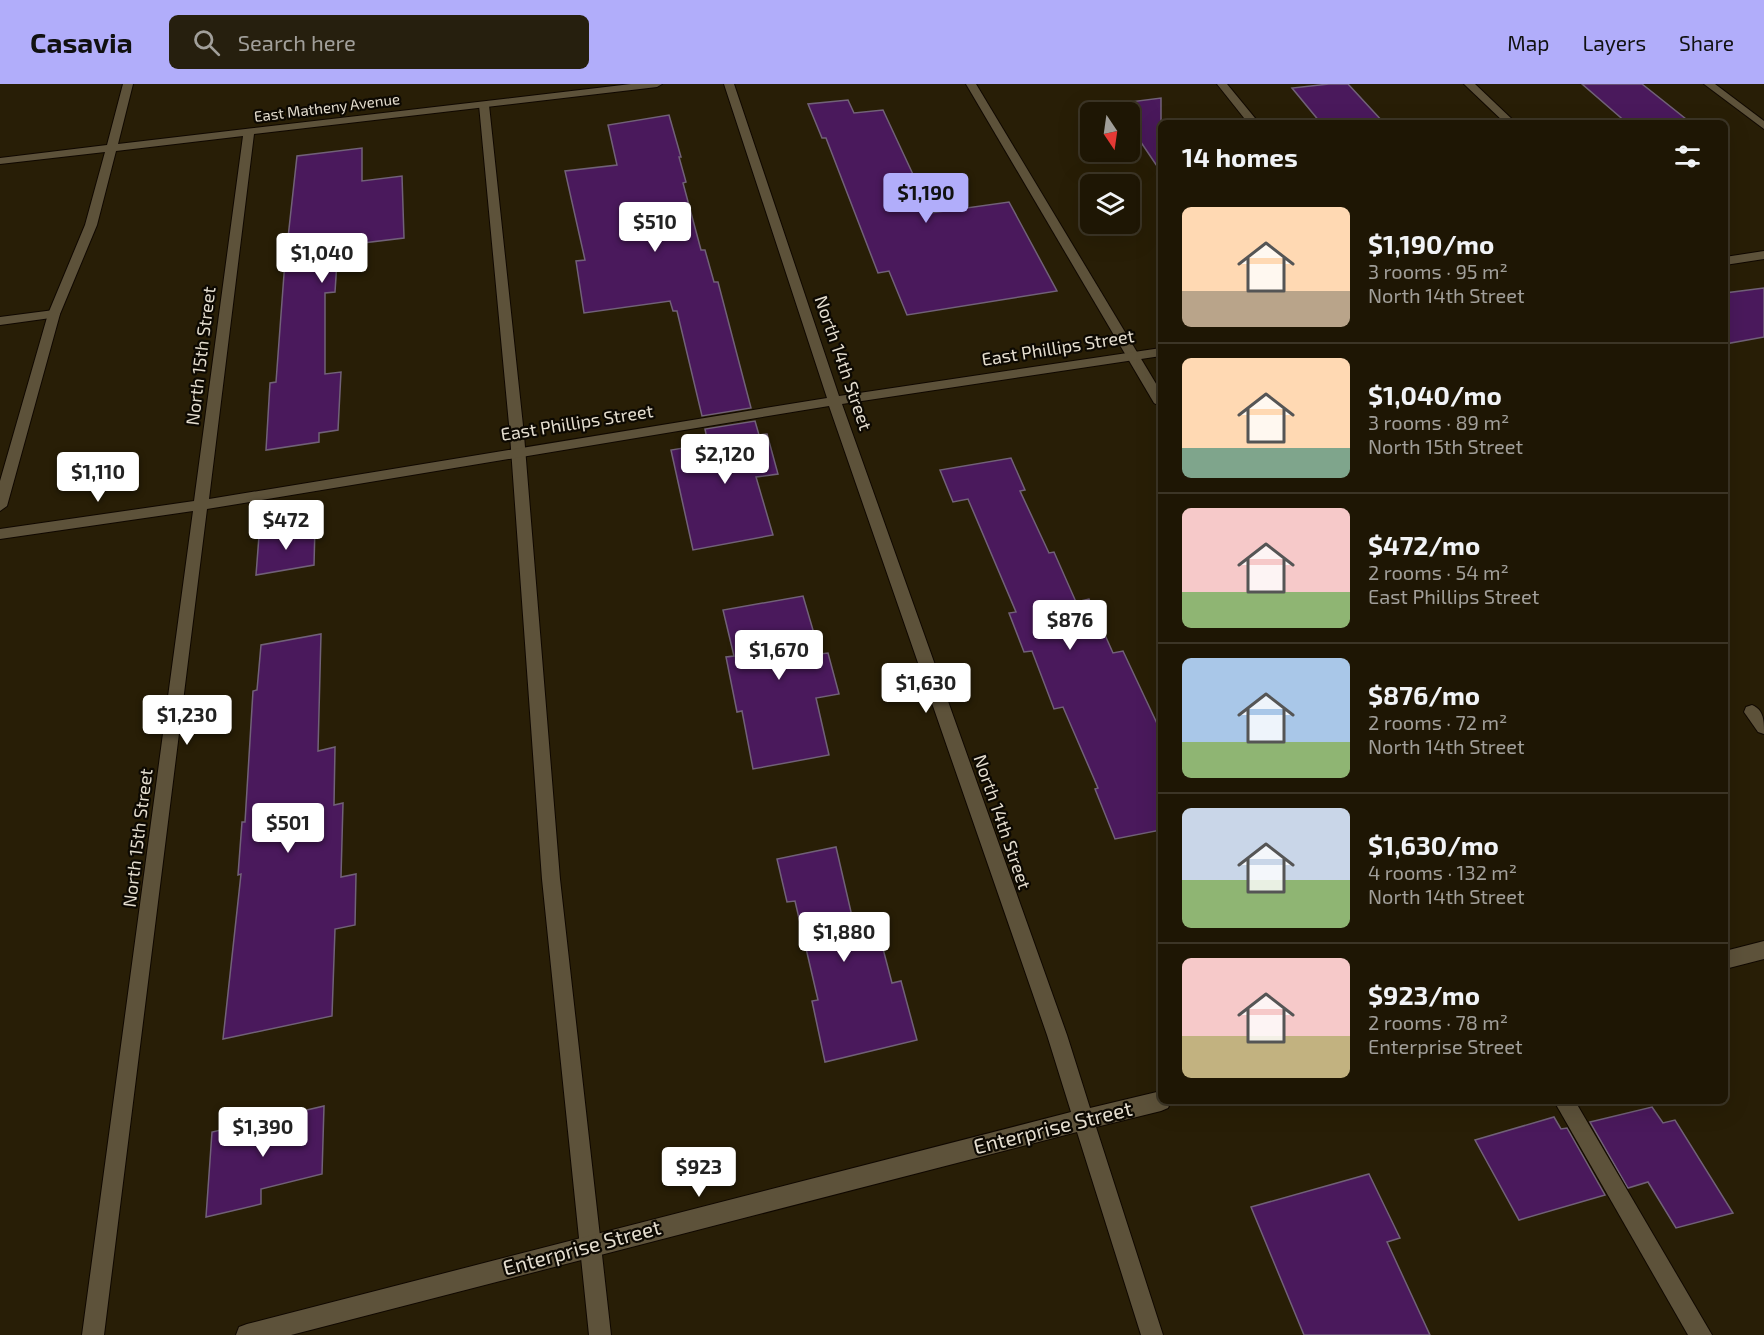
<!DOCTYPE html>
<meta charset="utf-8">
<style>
body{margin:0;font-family:"Exo 2",sans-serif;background:#261f0e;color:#f1f3f6;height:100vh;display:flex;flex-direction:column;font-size:22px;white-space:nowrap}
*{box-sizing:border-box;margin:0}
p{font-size:20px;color:#a19f9a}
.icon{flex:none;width:33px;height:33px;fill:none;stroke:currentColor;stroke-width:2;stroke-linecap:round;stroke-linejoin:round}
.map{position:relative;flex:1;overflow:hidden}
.panel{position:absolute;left:1158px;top:36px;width:570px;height:984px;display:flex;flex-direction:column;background:#1e1604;border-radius:9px;box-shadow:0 6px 24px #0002,0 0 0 2px #3c3526}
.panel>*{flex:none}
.needle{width:39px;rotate:167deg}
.tools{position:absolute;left:1080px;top:18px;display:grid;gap:12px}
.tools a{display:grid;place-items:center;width:60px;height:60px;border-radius:9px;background:#1e1604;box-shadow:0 6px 24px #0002,0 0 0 2px #3c3526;font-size:30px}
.price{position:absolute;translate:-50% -51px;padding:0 14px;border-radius:6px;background:#fff;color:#222;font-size:20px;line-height:39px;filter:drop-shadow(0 2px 3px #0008)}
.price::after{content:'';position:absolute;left:50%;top:36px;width:18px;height:14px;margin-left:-9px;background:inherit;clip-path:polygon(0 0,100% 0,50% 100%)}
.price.selected{background:#b1adfa;color:#111}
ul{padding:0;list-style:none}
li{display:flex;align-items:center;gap:18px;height:150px;padding:0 24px}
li+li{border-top:2px solid #3c3526}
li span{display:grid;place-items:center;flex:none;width:168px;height:120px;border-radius:9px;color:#555}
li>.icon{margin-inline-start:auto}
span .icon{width:72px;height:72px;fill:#fffc;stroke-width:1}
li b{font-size:26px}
h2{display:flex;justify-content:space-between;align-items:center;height:72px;padding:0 24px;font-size:26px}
header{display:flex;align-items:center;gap:36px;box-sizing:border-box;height:84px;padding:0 30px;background:#b1adfa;color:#111}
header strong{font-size:28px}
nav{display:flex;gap:33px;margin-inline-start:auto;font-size:21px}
.search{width:420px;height:54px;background:#261f0e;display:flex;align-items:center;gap:15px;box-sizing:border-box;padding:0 21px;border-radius:9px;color:#a19f9a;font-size:22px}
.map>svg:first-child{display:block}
.building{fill:#4a195c;stroke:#716178;stroke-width:1.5}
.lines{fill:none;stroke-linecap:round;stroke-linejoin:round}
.service-casing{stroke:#100800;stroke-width:2}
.minor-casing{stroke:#100800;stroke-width:2}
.service{fill:#5d523a;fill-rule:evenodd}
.minor{fill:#5d523a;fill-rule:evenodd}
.labels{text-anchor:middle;stroke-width:4.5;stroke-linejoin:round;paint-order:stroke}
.far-street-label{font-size:15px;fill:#e4ddcf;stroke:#0d0902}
.street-label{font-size:18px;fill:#e4ddcf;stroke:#0d0902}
.near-street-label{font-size:21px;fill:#e4ddcf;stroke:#0d0902}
</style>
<header>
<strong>Casavia</strong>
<div class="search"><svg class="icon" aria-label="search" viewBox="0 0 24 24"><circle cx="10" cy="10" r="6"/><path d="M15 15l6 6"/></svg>Search here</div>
<nav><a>Map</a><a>Layers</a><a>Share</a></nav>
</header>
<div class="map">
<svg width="1764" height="1251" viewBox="0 0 1764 1251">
<rect width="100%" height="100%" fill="#281e06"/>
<g class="building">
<path d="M1329,0H1348L1384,39L1320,38L1292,4Z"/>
<path d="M1582,0H1642L1691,39H1627Z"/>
<path d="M1161,14V88L1130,42V28H1120L1114,20Z"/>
<path d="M848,16L854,29L883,26L931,129L1009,118L1057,207L907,231L889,187L878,189L826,54H822L808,20Z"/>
<path d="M669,31L681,73H679L686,98L683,99L701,166H705L714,198H718L751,324L702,332L677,227H673L670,217L584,229L576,177L585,176L565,87L617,81L608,41Z"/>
<path d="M362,64V97L402,92L404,154L338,162L335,208L325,209V290L341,288L338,346L319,349V358L266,366L270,299L276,298L284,190L297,72Z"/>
<path d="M1764,204V253L1725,260V209Z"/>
<path d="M755,337L759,351L767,350L778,390L756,393L773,451L693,466L671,366L708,360L705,345Z"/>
<path d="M1011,374L1025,406L1020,407L1049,469L1054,468L1076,518L1089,515L1113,569L1123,567L1161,648V746L1115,755L1095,705L1098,704L1063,623L1054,625L1032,567L1024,568L1009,529L1016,528L968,415L953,418L940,386Z"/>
<path d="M315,442L314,481L256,491L259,452Z"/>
<path d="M803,512L820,570L828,569L839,610L816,614L829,671L753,685L742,627L737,628L726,573L734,572L723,526Z"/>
<path d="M321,550L318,667L335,663L334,721L343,719L341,793L356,790L355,841L335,845L332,932L223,955L241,790L238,791L242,738H245L253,607L257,606L261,561Z"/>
<path d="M836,763L854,841L861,840L866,860L881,857L892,899L901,897L917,956L825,978L812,917L818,916L795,817L787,818L777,775Z"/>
<path d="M324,1022L322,1090L261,1105V1120L206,1133L212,1048Z"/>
<path d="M1652,1023L1663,1039L1675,1036L1733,1129L1676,1144L1648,1098L1628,1104L1590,1038Z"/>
<path d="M1554,1033L1561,1045L1567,1044L1605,1111L1519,1136L1475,1056Z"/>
<path d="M1369,1090L1400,1154L1387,1158L1430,1251H1304L1251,1123Z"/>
</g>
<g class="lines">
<g class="service-casing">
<g id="service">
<path d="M966,0H976L1161,308V323L1154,319Z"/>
<path d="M1464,0H1475L1516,39H1505Z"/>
<path d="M484,18L489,21L524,351L560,795L611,1251H589L542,795L510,351L479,21Z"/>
<path d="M54,226L58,227L60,230L58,233L0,241V233Z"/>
<path d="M1554,1017H1575L1712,1251H1688Z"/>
</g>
</g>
<g class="minor-casing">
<g id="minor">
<path d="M123,0H133L118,60L631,0H662L657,3L254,50L209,415L827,314L724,0H734L839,312L1161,264V272L842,320L1067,951L1090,1024L1161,1007V1017H1171L1168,1024L1161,1027L1096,1043L1163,1251H1141L1077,1048L291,1251H236L239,1243L247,1240L1071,1028L1047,951L829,322L207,425L104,1251H82L193,427L0,455V445L194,417L243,52L116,67L97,141L60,230L7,422L0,427V397L48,230L85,141L105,68L0,80V74L107,61Z"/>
<path d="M1217,0H1227L1259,39H1248Z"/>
<path d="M1704,0H1715L1764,37V45Z"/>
<path d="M1764,167V175L1725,181V173Z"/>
<path d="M1752,621C1764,626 1764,637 1764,650L1758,648L1744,628L1746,623Z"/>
<path d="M1764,857V875L1725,885V867Z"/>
</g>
</g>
<use href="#service" class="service"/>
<use href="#minor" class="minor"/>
</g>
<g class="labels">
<g class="far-street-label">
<text transform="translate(327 24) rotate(-7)" y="5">East Matheny Avenue</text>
</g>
<g class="street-label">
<text transform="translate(1058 264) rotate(-9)" y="6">East Phillips Street</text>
<text transform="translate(201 272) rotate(-83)" y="6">North 15th Street</text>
<text transform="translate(843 279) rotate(71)" y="6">North 14th Street</text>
<text transform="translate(577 339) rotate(-9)" y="6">East Phillips Street</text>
<text transform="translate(1002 738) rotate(71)" y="6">North 14th Street</text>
<text transform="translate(138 754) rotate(-83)" y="6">North 15th Street</text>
</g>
<g class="near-street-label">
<text transform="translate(1053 1044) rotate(-14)" y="7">Enterprise Street</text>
<text transform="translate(582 1164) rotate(-15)" y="7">Enterprise Street</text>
</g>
</g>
</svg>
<div class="tools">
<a><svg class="needle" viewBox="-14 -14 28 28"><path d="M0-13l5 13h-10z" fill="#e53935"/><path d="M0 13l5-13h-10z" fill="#a19f9a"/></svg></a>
<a><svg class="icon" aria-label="layers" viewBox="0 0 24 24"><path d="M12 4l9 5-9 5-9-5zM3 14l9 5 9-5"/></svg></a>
</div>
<b class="price selected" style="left:926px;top:140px">$1,190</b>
<b class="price" style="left:655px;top:169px">$510</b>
<b class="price" style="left:322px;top:200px">$1,040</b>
<b class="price" style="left:725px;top:401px">$2,120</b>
<b class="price" style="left:98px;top:419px">$1,110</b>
<b class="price" style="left:286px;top:467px">$472</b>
<b class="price" style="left:1070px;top:567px">$876</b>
<b class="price" style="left:779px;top:597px">$1,670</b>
<b class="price" style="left:926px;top:630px">$1,630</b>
<b class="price" style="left:187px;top:662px">$1,230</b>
<b class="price" style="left:288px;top:770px">$501</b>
<b class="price" style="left:844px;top:879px">$1,880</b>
<b class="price" style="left:263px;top:1074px">$1,390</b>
<b class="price" style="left:699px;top:1114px">$923</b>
<section class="panel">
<h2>14 homes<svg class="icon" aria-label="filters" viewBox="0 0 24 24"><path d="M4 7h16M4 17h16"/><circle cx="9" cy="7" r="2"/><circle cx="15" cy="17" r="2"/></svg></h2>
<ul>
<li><span style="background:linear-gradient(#ffd9b3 70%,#b9a48a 0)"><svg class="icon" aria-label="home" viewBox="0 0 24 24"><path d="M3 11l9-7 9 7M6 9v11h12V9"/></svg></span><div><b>$1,190/mo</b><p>3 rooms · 95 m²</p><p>North 14th Street</p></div></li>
<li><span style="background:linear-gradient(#ffd9b3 75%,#7fa58c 0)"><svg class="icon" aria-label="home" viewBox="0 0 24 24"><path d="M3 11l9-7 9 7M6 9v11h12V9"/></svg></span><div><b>$1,040/mo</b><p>3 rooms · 89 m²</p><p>North 15th Street</p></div></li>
<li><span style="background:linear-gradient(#f6c9c9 70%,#8fb573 0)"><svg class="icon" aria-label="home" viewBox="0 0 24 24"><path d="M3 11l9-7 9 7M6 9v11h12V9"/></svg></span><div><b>$472/mo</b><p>2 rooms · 54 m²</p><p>East Phillips Street</p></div></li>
<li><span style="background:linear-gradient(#a9c7e8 70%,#8fb573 0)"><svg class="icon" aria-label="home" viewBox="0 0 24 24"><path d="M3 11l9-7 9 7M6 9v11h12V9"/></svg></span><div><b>$876/mo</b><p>2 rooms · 72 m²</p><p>North 14th Street</p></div></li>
<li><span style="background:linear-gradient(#c9d6e8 60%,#8fb573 0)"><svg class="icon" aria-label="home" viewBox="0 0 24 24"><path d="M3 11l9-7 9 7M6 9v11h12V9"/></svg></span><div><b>$1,630/mo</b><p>4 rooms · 132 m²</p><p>North 14th Street</p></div></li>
<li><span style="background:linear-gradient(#f6c9c9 65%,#c2b280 0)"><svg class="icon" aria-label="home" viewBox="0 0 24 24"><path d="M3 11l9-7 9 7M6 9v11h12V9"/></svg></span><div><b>$923/mo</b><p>2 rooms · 78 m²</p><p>Enterprise Street</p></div></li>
</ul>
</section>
</div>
